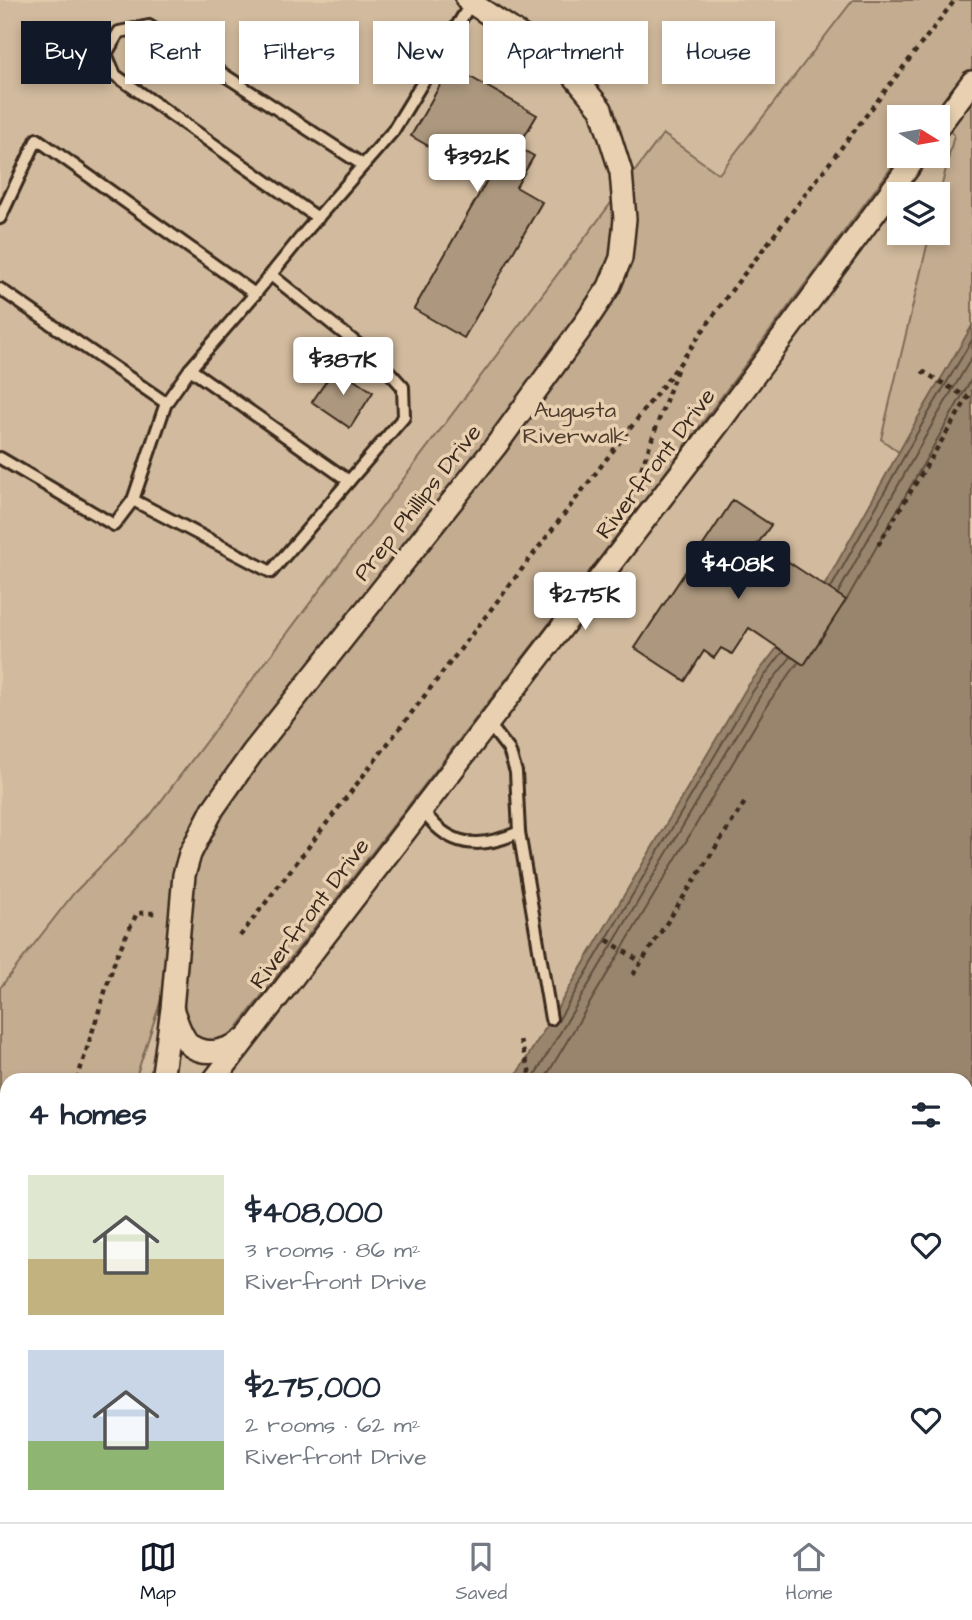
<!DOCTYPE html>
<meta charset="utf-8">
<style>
body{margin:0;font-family:"Architects Daughter",sans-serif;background:#f2f2f3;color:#1f2937;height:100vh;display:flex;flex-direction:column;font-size:26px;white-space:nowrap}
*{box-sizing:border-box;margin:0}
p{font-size:23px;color:#747a83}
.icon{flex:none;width:38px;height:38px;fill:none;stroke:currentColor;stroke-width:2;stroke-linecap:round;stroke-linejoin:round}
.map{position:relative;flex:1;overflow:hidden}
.drawer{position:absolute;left:0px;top:1073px;width:973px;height:450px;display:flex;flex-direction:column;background:#fff;border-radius:21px 21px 0 0;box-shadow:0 4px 10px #0003}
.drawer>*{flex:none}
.hud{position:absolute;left:21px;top:21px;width:931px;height:63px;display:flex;gap:14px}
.needle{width:46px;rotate:101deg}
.controls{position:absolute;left:887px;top:105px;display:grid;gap:14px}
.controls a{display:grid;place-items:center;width:63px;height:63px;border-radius:0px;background:#fff;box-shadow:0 4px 10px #0003;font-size:35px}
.price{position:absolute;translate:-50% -60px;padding:0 16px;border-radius:7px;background:#fff;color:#222;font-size:23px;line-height:46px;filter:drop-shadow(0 2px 4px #0008)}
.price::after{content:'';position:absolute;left:50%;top:42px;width:21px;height:16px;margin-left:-10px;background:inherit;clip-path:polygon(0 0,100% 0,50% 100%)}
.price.active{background:#111827;color:#fff}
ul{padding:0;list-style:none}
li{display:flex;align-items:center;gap:21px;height:175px;padding:0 28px}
li span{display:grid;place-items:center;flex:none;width:196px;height:140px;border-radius:0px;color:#555}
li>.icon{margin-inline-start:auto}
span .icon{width:84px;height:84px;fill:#fffc;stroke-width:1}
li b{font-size:30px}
h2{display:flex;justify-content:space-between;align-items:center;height:84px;padding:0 28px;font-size:30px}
.tag{padding:0 24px;border-radius:0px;background:#fff;box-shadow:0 4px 10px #0003;font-size:24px;line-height:63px}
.tag.active{background:#111827;color:#fff}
.tab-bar{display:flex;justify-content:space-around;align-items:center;height:98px;border-top:2px solid #e0e1e3;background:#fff;font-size:19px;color:#747a83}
.tab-bar a{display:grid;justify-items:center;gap:4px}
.tab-bar .active{color:#111827}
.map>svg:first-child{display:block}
.built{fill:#d1ba9d;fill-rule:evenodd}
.green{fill:#c3ac90;stroke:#7f6b57;stroke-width:2}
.water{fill:#99846d;stroke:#73604d;stroke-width:2}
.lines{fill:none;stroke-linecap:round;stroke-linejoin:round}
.shore{stroke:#614e3e;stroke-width:2}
.building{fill:#ad987f;stroke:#3b2a1e;stroke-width:2}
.lane-casing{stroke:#3b2a1e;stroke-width:16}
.street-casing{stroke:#3b2a1e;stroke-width:26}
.path{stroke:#3b2a1e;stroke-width:4.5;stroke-dasharray:5 5;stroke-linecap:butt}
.lane{stroke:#e8d0b0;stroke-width:10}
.street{stroke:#e8d0b0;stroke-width:21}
.labels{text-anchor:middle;stroke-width:7;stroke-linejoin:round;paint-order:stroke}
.park-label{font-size:23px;fill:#4f3e2f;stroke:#e8d0b0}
.street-label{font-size:23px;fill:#3b2a1e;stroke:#e8d0b0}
</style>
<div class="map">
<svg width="972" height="1522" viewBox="0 0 972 1522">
<rect width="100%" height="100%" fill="#e1c9aa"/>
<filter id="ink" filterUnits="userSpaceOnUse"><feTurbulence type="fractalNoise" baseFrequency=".0143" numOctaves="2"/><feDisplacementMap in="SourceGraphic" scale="14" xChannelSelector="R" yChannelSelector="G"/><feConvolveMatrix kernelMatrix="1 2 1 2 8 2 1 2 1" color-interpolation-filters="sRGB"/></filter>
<g filter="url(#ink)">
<path class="built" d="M0,0H972V616L687,1080H7V1516H432L428,1522H0ZM900,117H938V156H900ZM900,194H938V233H900Z"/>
<path class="green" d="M853,0H972V506L881,439L930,233H938V201L954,135L931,114L928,117H900V156L656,485L229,1038C215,1043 201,1039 188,1031L184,1008L162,997L135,1080H7V1383L0,1392V988L74,893L149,817L663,134L719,174Z"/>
<path class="water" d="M972,326V1522H259V1516H966V1080H513L551,1019L747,687L823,588L919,416Z"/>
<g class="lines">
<g class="shore">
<path d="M831,588L925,419L972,340"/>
<path d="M838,593L933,423L972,357"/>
<path d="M847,599L972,378"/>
<path d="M558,1021L753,691L782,653"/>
<path d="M532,1080L760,696L790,658"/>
<path d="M544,1080L769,702L798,663"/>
</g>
</g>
<g class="building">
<path d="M451,66L537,115L518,147L534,156L516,187L542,202L464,338L414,309L487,180L411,136Z"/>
<path d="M336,367L373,392L350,428L312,402Z"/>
<path d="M733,500L771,525L754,549L779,566L784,559L846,600L804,665L749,628L732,654L721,648L714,658L704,651L685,681L635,648Z"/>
</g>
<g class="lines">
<g class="lane-casing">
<g id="lane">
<path d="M0,218L37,139L255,294"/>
<path d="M318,218L115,75L106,54L119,32L149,26L363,165"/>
<path d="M271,275L381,363L403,387L404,417L349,481"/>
<path d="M0,289L166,403"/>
<path d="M0,458L114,525L133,500L166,403L190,369L255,294L307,230L393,131L471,3"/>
<path d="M133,500L271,572L349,481L190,369"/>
<path d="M421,809C426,815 431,821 436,826C461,850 490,845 519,832L516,772L509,750L488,723"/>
<path d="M519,832L551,1019"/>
</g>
</g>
<g class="street-casing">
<g id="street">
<path d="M938,127L972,82"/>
<path d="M173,1011C177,1022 181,1038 191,1046C207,1057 230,1050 244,1039"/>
<path d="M162,1080L172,1009L184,875L190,854L213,809L253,752L495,447L585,323L609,287L621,258L625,219L621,172L601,109L563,63L467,0"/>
<path d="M214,1080L719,423L917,156"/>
<path d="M0,1374L7,1364"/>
</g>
</g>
<g class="path">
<path d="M922,371L968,398"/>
<path d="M631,497L677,370"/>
<path d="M878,545L972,391"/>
<path d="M240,936L678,366L728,295L955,0"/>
<path d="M607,940L641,962"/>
<path d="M633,975L745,802"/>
<path d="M520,1040L532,1080"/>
<path d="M77,1080L116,957L137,913H158"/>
<path d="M0,1234L7,1225"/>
</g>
<use href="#lane" class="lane"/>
<use href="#street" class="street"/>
</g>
</g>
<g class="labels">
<g class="park-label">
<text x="575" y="417">Augusta<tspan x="575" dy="26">Riverwalk</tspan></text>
</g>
<g class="street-label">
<text transform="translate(655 463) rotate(-53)" y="8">Riverfront Drive</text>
<text transform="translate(417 502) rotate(-52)" y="8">Prep Phillips Drive</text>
<text transform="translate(309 913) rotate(-53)" y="8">Riverfront Drive</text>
</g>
</g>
</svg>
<div class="controls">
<a><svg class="needle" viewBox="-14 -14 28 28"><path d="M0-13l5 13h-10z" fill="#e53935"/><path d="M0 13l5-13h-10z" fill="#747a83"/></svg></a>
<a><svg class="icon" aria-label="layers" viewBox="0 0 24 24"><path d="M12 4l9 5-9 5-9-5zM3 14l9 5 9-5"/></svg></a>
</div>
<b class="price" style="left:477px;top:194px">$392K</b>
<b class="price" style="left:343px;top:397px">$387K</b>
<b class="price active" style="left:738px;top:601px">$408K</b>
<b class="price" style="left:585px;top:632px">$275K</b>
<div class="hud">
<a class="tag active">Buy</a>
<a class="tag">Rent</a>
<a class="tag">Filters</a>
<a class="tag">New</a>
<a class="tag">Apartment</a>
<a class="tag">House</a>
</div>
<section class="drawer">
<h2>4 homes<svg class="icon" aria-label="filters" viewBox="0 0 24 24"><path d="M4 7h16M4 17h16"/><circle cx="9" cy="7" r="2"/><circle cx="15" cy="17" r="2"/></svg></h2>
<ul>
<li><span style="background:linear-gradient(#dfe7d0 60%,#c2b280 0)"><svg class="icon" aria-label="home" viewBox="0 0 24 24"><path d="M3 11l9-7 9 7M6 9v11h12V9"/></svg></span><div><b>$408,000</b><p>3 rooms · 86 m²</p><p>Riverfront Drive</p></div><svg class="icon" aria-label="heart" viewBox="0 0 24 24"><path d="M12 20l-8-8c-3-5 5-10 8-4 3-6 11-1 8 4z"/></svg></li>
<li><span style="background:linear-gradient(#c9d6e8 65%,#8fb573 0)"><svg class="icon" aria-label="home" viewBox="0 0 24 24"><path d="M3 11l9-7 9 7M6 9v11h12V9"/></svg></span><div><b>$275,000</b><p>2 rooms · 62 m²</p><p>Riverfront Drive</p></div><svg class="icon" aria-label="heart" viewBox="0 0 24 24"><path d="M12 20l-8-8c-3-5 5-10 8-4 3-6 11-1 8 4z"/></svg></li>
</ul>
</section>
</div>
<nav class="tab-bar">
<a class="active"><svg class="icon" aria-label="map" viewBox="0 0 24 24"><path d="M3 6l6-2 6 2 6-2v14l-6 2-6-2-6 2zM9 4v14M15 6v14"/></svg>Map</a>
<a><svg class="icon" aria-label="saved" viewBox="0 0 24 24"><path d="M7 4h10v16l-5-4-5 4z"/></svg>Saved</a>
<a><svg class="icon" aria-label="home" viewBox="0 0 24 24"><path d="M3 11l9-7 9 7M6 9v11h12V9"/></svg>Home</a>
</nav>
